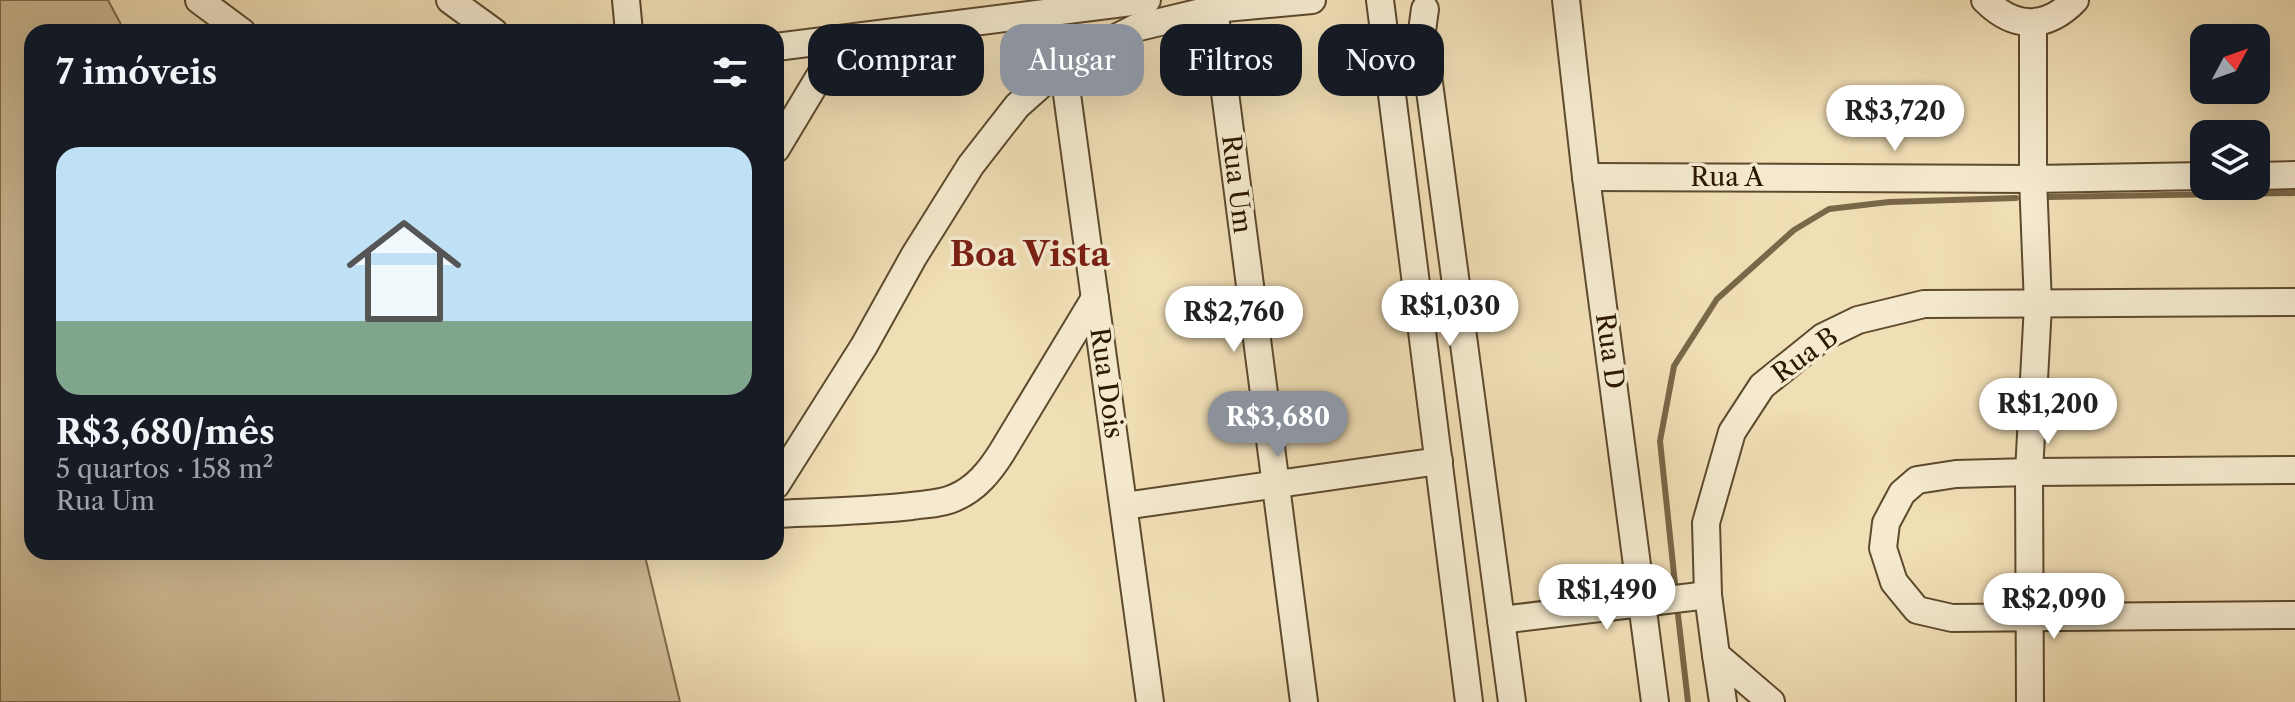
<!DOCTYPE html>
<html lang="pt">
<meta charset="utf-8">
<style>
body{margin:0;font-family:"Libre Caslon Text",serif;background:#242831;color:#f1f3f6;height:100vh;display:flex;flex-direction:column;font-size:30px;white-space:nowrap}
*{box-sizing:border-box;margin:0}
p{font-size:26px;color:#9ea1a6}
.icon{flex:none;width:44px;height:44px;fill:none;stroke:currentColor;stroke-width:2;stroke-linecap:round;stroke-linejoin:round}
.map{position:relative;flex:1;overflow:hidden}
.details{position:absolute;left:24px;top:24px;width:760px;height:536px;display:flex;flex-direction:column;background:#171b24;border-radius:24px;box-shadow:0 8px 32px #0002}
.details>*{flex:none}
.top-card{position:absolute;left:808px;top:24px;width:760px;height:72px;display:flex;gap:16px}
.needle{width:52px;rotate:49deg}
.tools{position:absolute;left:2190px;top:24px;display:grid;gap:16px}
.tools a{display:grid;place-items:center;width:80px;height:80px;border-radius:16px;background:#171b24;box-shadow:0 8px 32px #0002;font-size:40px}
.price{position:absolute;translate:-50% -68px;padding:0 18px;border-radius:28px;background:#fff;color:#222;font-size:26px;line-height:52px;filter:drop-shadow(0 2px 4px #0008)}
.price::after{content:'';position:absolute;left:50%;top:48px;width:24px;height:18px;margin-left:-12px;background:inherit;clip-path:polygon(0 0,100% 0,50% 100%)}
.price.current{background:#8c9099;color:#fff}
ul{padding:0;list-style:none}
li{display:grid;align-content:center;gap:16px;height:424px;padding:0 32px}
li+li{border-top:2px solid #363941}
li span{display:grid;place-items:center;height:248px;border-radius:24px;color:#555}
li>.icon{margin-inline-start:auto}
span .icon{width:144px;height:144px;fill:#fffc;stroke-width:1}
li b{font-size:34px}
h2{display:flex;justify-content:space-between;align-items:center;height:96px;padding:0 32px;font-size:34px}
.pill{padding:0 28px;border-radius:24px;background:#171b24;box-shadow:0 8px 32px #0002;font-size:28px;line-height:72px}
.pill.current{background:#8c9099;color:#fff}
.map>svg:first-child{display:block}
.green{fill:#cfbc96;stroke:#7e6a4b;stroke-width:2}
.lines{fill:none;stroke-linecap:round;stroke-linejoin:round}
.stream{stroke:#796747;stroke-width:6}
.minor-casing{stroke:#5d4a2d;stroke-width:30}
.minor{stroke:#f5eacf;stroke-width:26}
.labels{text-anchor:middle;stroke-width:7;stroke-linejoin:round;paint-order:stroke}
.street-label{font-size:26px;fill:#2c1800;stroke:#f5eacf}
.district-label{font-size:34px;font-weight:bold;fill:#7a1f14;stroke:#f5eacf}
</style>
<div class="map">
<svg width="2295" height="702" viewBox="0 0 2295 702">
<rect width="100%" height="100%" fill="#f0deb5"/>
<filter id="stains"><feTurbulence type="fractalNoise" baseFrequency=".0025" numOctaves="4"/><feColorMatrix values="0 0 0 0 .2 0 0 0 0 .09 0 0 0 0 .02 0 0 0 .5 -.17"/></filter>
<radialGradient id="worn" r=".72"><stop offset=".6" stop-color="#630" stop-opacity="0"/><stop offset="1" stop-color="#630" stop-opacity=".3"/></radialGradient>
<path class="green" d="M0,0H108L125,32H32V552H644L680,702H0Z"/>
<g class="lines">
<g class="stream">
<path d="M2047,197L2295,193"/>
<path d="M1675,584L1660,441L1674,366L1717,299L1794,230L1829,209L1889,202L2016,198"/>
<path d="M1678,615L1688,702"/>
</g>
<g class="minor-casing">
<g id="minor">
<path d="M199,0L242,32"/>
<path d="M450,0L494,32"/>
<path d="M626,0L629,32"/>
<path d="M1213,0L1304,702"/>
<path d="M1380,0L1469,702"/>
<path d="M1566,0L1586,177L1655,702"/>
<path d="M1985,0C2014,29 2046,30 2075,0"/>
<path d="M1425,9L1422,31L1512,702"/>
<path d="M776,47L1147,0"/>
<path d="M1063,65L1150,702"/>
<path d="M776,149L842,39"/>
<path d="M2256,176L2295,175"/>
<path d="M1586,177L2033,179L2204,176"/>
<path d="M2295,470L2029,472L1956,474L1917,480L1902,493L1886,523L1883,548L1894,582L1917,610L1952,618L2295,615"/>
<path d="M776,485L864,346L914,256L971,165L1017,106L1063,65L1135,28L1214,9L1312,0"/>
<path d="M1124,506L1439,461"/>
<path d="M776,514C821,512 867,511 912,506C925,504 942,504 954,498C976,489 990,471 1002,452L1095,298"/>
<path d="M1501,620L1708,595"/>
<path d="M1716,655L1723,702"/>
<path d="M1771,702L1716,655L1708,595L1706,523L1732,432L1762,386L1823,337L1858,320L1924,304L2295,302"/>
<path d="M2030,702L2029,472L2038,305L2033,179V23"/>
</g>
</g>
<use href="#minor" class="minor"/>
</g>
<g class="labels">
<g class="street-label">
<text x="1727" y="186">Rua A</text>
<text transform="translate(1237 184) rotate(83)" y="9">Rua Um</text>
<text transform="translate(1610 351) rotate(82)" y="9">Rua D</text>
<text transform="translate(1805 355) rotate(-36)" y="9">Rua B</text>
<text transform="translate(1107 383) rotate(82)" y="9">Rua Dois</text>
</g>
<g class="district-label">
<text x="1030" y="266">Boa Vista</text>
</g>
</g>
<rect width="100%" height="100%" filter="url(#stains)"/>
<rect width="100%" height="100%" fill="url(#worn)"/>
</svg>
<div class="tools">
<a><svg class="needle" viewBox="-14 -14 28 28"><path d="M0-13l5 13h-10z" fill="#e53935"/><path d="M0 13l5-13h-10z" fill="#9ea1a6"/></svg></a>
<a><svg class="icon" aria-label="layers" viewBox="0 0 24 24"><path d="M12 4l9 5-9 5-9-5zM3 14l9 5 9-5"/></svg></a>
</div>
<b class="price" style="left:1895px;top:153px">R$3,720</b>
<b class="price" style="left:1450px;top:348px">R$1,030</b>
<b class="price" style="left:1234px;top:354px">R$2,760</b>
<b class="price" style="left:2048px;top:446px">R$1,200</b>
<b class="price current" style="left:1278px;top:459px">R$3,680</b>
<b class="price" style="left:1607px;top:632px">R$1,490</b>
<b class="price" style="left:2054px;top:641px">R$2,090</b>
<div class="top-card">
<a class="pill">Comprar</a>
<a class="pill current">Alugar</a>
<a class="pill">Filtros</a>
<a class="pill">Novo</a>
</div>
<section class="details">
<h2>7 imóveis<svg class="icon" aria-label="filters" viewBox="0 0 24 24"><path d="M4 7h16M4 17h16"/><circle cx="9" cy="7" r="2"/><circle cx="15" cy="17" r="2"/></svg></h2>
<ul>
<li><span style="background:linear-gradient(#bfe0f5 70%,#7fa58c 0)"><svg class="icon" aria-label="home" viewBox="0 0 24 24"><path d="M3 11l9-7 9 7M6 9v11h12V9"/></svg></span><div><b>R$3,680/mês</b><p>5 quartos · 158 m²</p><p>Rua Um</p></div></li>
</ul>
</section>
</div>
